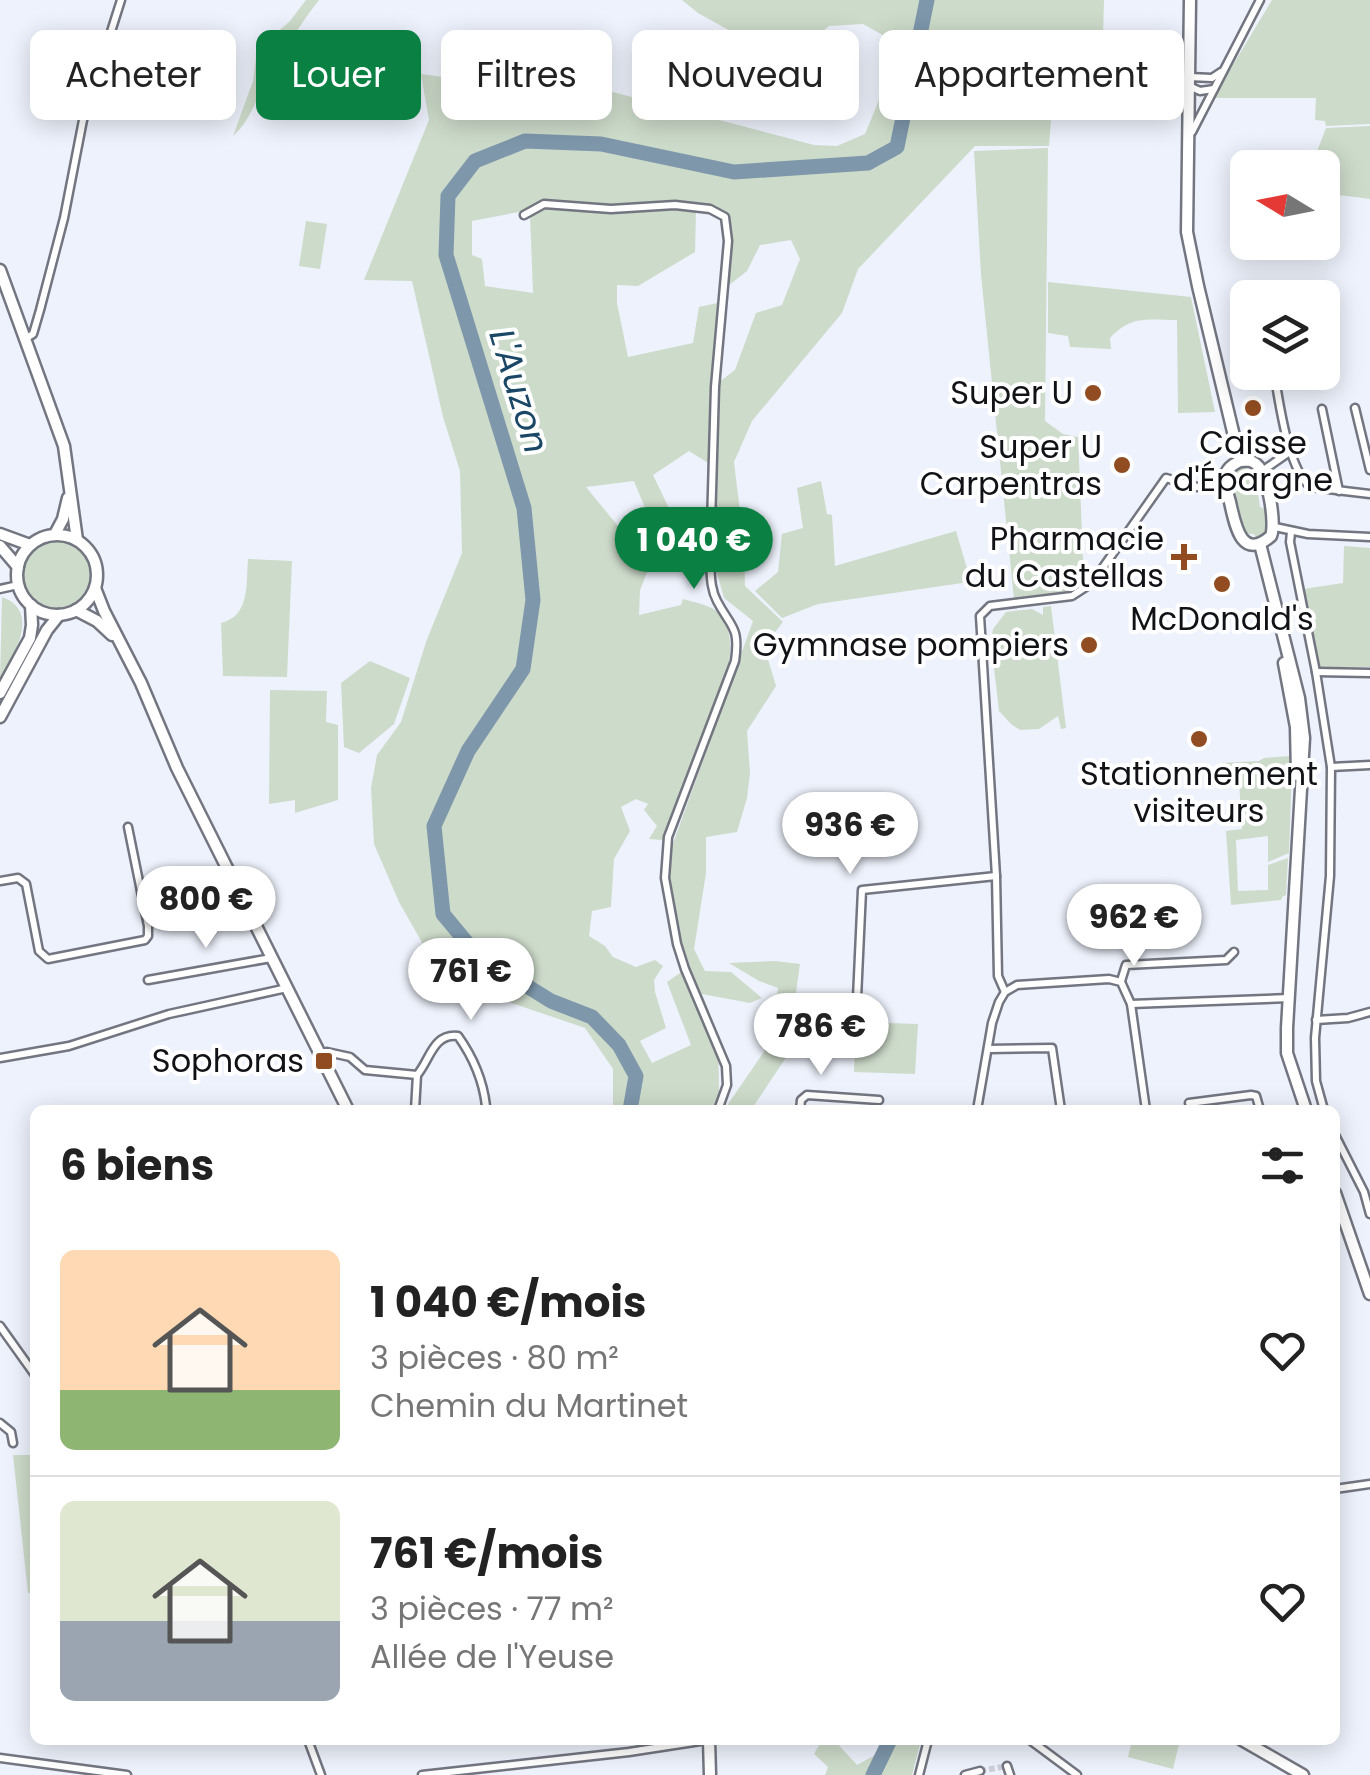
<!DOCTYPE html>
<html lang="fr">
<meta charset="utf-8">
<style>
body{margin:0;font-family:Poppins,sans-serif;background:#f2f2f2;color:#222;height:100vh;display:flex;flex-direction:column;font-size:38px;white-space:nowrap}
*{box-sizing:border-box;margin:0}
p{font-size:32px;color:#767676}
.icon{flex:none;width:55px;height:55px;fill:none;stroke:currentColor;stroke-width:2;stroke-linecap:round;stroke-linejoin:round}
.map{position:relative;flex:1;overflow:hidden}
.side{position:absolute;left:30px;top:1105px;width:1310px;height:640px;display:flex;flex-direction:column;background:#fff;border-radius:15px;box-shadow:0 5px 25px #0003}
.side>*{flex:none}
.banner{position:absolute;left:30px;top:30px;width:1310px;height:90px;display:flex;gap:20px}
.needle{width:65px;rotate:280deg}
.buttons{position:absolute;left:1230px;top:150px;display:grid;gap:20px}
.buttons a{display:grid;place-items:center;width:110px;height:110px;border-radius:15px;background:#fff;box-shadow:0 5px 25px #0003;font-size:50px}
.price{position:absolute;translate:-50% -85px;padding:0 22px;border-radius:35px;background:#fff;color:#222;font-size:32px;line-height:65px;filter:drop-shadow(0 2px 5px #0008)}
.price::after{content:'';position:absolute;left:50%;top:60px;width:30px;height:22px;margin-left:-15px;background:inherit;clip-path:polygon(0 0,100% 0,50% 100%)}
.price.active{background:#0b8043;color:#fff}
ul{padding:0;list-style:none}
li{display:flex;align-items:center;gap:30px;height:250px;padding:0 30px}
li+li{border-top:2px solid #e0e0e0}
li span{display:grid;place-items:center;flex:none;width:280px;height:200px;border-radius:15px;color:#555}
li>.icon{margin-inline-start:auto}
span .icon{width:120px;height:120px;fill:#fffc;stroke-width:1}
li b{font-size:42px}
h2{display:flex;justify-content:space-between;align-items:center;height:120px;padding:0 30px;font-size:42px}
.tag{padding:0 35px;border-radius:15px;background:#fff;box-shadow:0 5px 25px #0003;font-size:35px;line-height:90px}
.tag.active{background:#0b8043;color:#fff}
.map>svg:first-child{display:block}
.green{fill:#cddbca;fill-rule:evenodd}
.lines{fill:none;stroke-linecap:round;stroke-linejoin:round}
.river{stroke:#7e97ab;stroke-width:15}
.minor-tunnel{stroke:#cdd0da;stroke-width:6;stroke-dasharray:6 3;stroke-linecap:butt}
.minor-casing{stroke:#737680;stroke-width:11}
.secondary-casing{stroke:#737680;stroke-width:15}
.minor{stroke:#fff;stroke-width:6}
.secondary{stroke:#fff;stroke-width:10}
.poi-dot{fill:#914d21;stroke:#fff;stroke-width:4}
.labels{text-anchor:middle;stroke-width:8;stroke-linejoin:round;paint-order:stroke}
.poi-label{font-size:32px;fill:#111216;stroke:#fff;text-anchor:end}
.water-label{font-size:35px;font-style:italic;fill:#1a4765;stroke:#fff}
</style>
<div class="map">
<svg width="1370" height="1775" viewBox="0 0 1370 1775">
<rect width="100%" height="100%" fill="#eef2fc"/>
<g class="green">
<path d="M306,0H319C297,28 280,58 263,89C253,106 248,123 233,136L253,81L257,50L290,21Z"/>
<path d="M682,0H1104L1101,107L1052,106L1049,146H975L858,269L842,313L752,421L734,462L744,545L745,586L783,622L764,646L776,686L747,731L750,773L747,798L737,832L706,837V873L694,949L705,971L731,972L762,998L750,1003L702,994L718,1034L719,1095L712,1110H613V1069L585,1028L474,990L428,953L399,902L374,844L371,788L377,755L401,722L426,642L462,553L460,471L443,417L412,281L364,280L429,120L421,74L517,87L605,90L814,145L837,146L865,134L879,100L890,39L863,24L829,26L786,62L698,13ZM544,200C566,202 588,204 609,205C650,206 691,194 729,215L731,242L728,286L747,271L760,245L791,240L800,259L782,305L756,313L735,370L714,386L722,302L699,307L693,343L628,357L617,303V285L638,286L695,252L696,210L674,208L544,206L530,214L533,293L485,286L482,259L472,255V221L524,211ZM689,451L716,468L714,562L724,598L753,621L666,863L675,922L690,966L667,982L691,1045L652,1063L640,1041L666,1028L655,992L654,980L663,966L655,960L636,967L613,957L605,946L589,936L592,911L611,907L614,859L630,831L621,807L636,799L648,804L644,810L657,826L649,839L663,840L729,664C731,647 732,620 715,610C706,604 693,602 683,599L681,605L639,615L640,590L650,565L586,487L634,481L657,537L676,523L653,475Z"/>
<path d="M1272,0H1370V124L1326,126L1325,121L1315,120L1316,98H1213Z"/>
<path d="M1370,126V199L1323,193L1322,168L1315,167L1318,149L1326,128Z"/>
<path d="M1048,148L1045,421L1063,434L1078,437L1084,583L1071,588L1067,593L1014,599L981,275L974,151Z"/>
<path d="M306,221L327,224L320,269L299,266Z"/>
<path d="M1048,282L1191,297L1215,412L1178,413L1177,320C1147,320 1132,315 1110,338L1111,349L1070,347L1068,336L1048,333Z"/>
<path d="M1244,466L1256,472L1260,489L1258,494L1260,507L1265,509L1269,526L1262,537L1256,538L1254,534H1248L1245,531L1232,481L1235,472Z"/>
<path d="M821,481L827,514L832,515L835,566L956,531L968,572L969,582L818,604L782,618L755,591L778,572L782,534L803,528L797,488Z"/>
<circle cx="57" cy="575" r="34"/>
<path d="M1344,546L1370,548V667H1319L1303,589L1343,583Z"/>
<path d="M248,559L292,561L287,677L223,676L221,623C250,616 246,585 248,559Z"/>
<path d="M2,597C42,611 13,657 0,681Z"/>
<path d="M1051,606L1066,728L1061,729L1058,716L1039,729L1020,730L1011,724L999,711L991,642L993,629L1006,612L1032,609L1043,615V607Z"/>
<path d="M370,661L410,678L394,724L359,753L344,747L341,683Z"/>
<path d="M270,690L327,691L326,722L338,725V800L295,813V800L269,804Z"/>
<path d="M1289,756L1292,767L1289,853L1268,862V836L1236,840L1238,891L1268,890V865L1288,858L1286,895L1282,897L1281,900L1231,905L1226,831L1242,829L1238,766H1223L1222,763L1259,761L1264,758Z"/>
<path d="M775,961L800,964L787,1056L751,1110H724L772,1040L778,988L759,981L729,963Z"/>
<path d="M861,1022L918,1024L915,1074L854,1072L855,1047L862,1046Z"/>
<path d="M13,1455H35V1593H28Z"/>
<path d="M822,1740H834L857,1765L879,1753L883,1740H921L912,1775H825L828,1767L814,1754Z"/>
<path d="M1132,1740H1180L1173,1769L1128,1757Z"/>
</g>
<g class="lines">
<g class="river">
<path d="M630,1110L636,1076L619,1045L592,1017L551,1001L477,955L443,914L434,826L468,751L523,669L533,600L524,508L446,255L448,196L475,161L525,141L601,144L734,172L868,163L897,147L927,0"/>
<path d="M873,1775L890,1740"/>
</g>
<path class="minor-tunnel" d="M980,1771L1007,1766"/>
<g class="minor-casing">
<g id="minor">
<path d="M1189,77L1212,78L1221,72"/>
<path d="M1189,86L1200,91L1214,89"/>
<path d="M1192,132L1260,0"/>
<path d="M524,215L544,204L611,209L675,205L710,209L725,217L728,241L715,387L710,560C711,574 710,588 717,601C731,628 740,626 735,661L668,837L665,878L677,944L685,969L726,1066L727,1085L718,1110"/>
<path d="M25,339L33,334L40,310L64,218L83,120L121,0"/>
<path d="M1274,372C1279,401 1288,471 1311,487L1370,494"/>
<path d="M1355,408L1370,470"/>
<path d="M1322,409L1339,491"/>
<path d="M1262,471L1291,451"/>
<path d="M1275,527L1308,534L1370,537"/>
<path d="M1291,532L1290,542L1316,672L1331,767L1330,876L1315,1038L1316,1081L1324,1110"/>
<path d="M0,589L18,585"/>
<path d="M1316,672L1370,673"/>
<path d="M1331,767L1370,765"/>
<path d="M0,881L18,878L26,884L39,951L48,959L145,940L148,936V926L128,827"/>
<path d="M148,980L271,958"/>
<path d="M1121,981L1126,965L1226,960L1234,952"/>
<path d="M1005,992L998,976L996,876L980,616L990,606L1072,596L1092,583L1166,478L1197,487L1225,484"/>
<path d="M1131,1004L1289,998"/>
<path d="M856,1020L862,890L996,876"/>
<path d="M1316,1020L1348,1018L1370,1012"/>
<path d="M988,1049L1052,1048L1061,1110"/>
<path d="M320,1054L327,1052L350,1057L365,1070L417,1075"/>
<path d="M0,1058L69,1046L169,1014L287,988"/>
<path d="M1189,1103L1251,1095L1256,1096L1260,1110"/>
<path d="M415,1110L417,1075C430,1060 433,1033 458,1036C473,1057 483,1080 486,1106L483,1110"/>
<path d="M800,1110L801,1100L807,1095L879,1100"/>
<path d="M977,1110L992,1023L999,1002L1005,992L1017,985L1109,979L1121,982L1131,1004L1146,1110"/>
<path d="M1335,1135L1364,1192L1370,1214"/>
<path d="M0,1326L35,1375"/>
<path d="M0,1423L11,1432L13,1443"/>
<path d="M1335,1489L1370,1484"/>
<path d="M308,1740L321,1775"/>
<path d="M1030,1740L1077,1775"/>
<path d="M0,1758L127,1775"/>
<path d="M1007,1766L1010,1775"/>
<path d="M422,1775L629,1752L707,1740"/>
<path d="M919,1775L928,1740"/>
<path d="M965,1775L980,1771"/>
</g>
</g>
<g class="secondary-casing">
<g id="secondary">
<path d="M1190,0L1187,232L1198,286L1240,461"/>
<path d="M0,270L64,446L77,540"/>
<path d="M1240,461C1247,461 1250,459 1256,464C1268,473 1276,523 1271,536C1241,562 1235,524 1230,502C1228,495 1225,486 1225,478C1226,469 1232,465 1240,461Z"/>
<path d="M0,534L30,545"/>
<path d="M55,534L63,519L68,498"/>
<circle cx="57" cy="575" r="40"/>
<path d="M1260,544L1299,698L1304,738L1287,1028V1053L1306,1110"/>
<path d="M0,546L18,567"/>
<path d="M95,588L104,611L141,683L177,768L348,1110"/>
<path d="M76,610L97,621L112,635"/>
<path d="M1284,663L1296,727L1297,775"/>
<path d="M0,693L30,638L32,625L31,605"/>
<path d="M0,717L47,630L59,615"/>
<path d="M1335,1193L1370,1294"/>
<path d="M709,1740L710,1775"/>
<path d="M1242,1740L1303,1775"/>
</g>
</g>
<use href="#minor" class="minor"/>
<use href="#secondary" class="secondary"/>
</g>
<g class="poi-dot">
<circle cx="1093" cy="393" r="10"/>
<circle cx="1253" cy="408" r="10"/>
<circle cx="1122" cy="465" r="10"/>
<path d="M1179 542h10v10h10v10h-10v10h-10v-10h-10v-10h10z"/>
<circle cx="1222" cy="584" r="10"/>
<circle cx="1089" cy="645" r="10"/>
<circle cx="1199" cy="739" r="10"/>
<rect x="314" y="1051" width="20" height="20" rx="5"/>
</g>
<g class="labels">
<g class="poi-label">
<text x="1073" y="404">Super U</text>
<text x="1253" y="454" text-anchor="middle">Caisse<tspan x="1253" dy="37">d'Épargne</tspan></text>
<text x="1102" y="458">Super U<tspan x="1102" dy="37">Carpentras</tspan></text>
<text x="1164" y="550">Pharmacie<tspan x="1164" dy="37">du Castellas</tspan></text>
<text x="1222" y="630" text-anchor="middle">McDonald's</text>
<text x="1069" y="656">Gymnase pompiers</text>
<text x="1199" y="785" text-anchor="middle">Stationnement<tspan x="1199" dy="37">visiteurs</tspan></text>
<text x="304" y="1072">Sophoras</text>
</g>
<g class="water-label">
<text transform="translate(519 391) rotate(73)" y="12">L'Auzon</text>
</g>
</g>
</svg>
<div class="buttons">
<a><svg class="needle" viewBox="-14 -14 28 28"><path d="M0-13l5 13h-10z" fill="#e53935"/><path d="M0 13l5-13h-10z" fill="#767676"/></svg></a>
<a><svg class="icon" aria-label="layers" viewBox="0 0 24 24"><path d="M12 4l9 5-9 5-9-5zM3 14l9 5 9-5"/></svg></a>
</div>
<b class="price active" style="left:694px;top:592px">1 040 €</b>
<b class="price" style="left:850px;top:877px">936 €</b>
<b class="price" style="left:206px;top:951px">800 €</b>
<b class="price" style="left:1134px;top:969px">962 €</b>
<b class="price" style="left:471px;top:1023px">761 €</b>
<b class="price" style="left:821px;top:1078px">786 €</b>
<div class="banner">
<a class="tag">Acheter</a>
<a class="tag active">Louer</a>
<a class="tag">Filtres</a>
<a class="tag">Nouveau</a>
<a class="tag">Appartement</a>
</div>
<section class="side">
<h2>6 biens<svg class="icon" aria-label="filters" viewBox="0 0 24 24"><path d="M4 7h16M4 17h16"/><circle cx="9" cy="7" r="2"/><circle cx="15" cy="17" r="2"/></svg></h2>
<ul>
<li><span style="background:linear-gradient(#ffd9b3 70%,#8fb573 0)"><svg class="icon" aria-label="home" viewBox="0 0 24 24"><path d="M3 11l9-7 9 7M6 9v11h12V9"/></svg></span><div><b>1 040 €/mois</b><p>3 pièces · 80 m²</p><p>Chemin du Martinet</p></div><svg class="icon" aria-label="heart" viewBox="0 0 24 24"><path d="M12 20l-8-8c-3-5 5-10 8-4 3-6 11-1 8 4z"/></svg></li>
<li><span style="background:linear-gradient(#dfe7d0 60%,#9aa5b1 0)"><svg class="icon" aria-label="home" viewBox="0 0 24 24"><path d="M3 11l9-7 9 7M6 9v11h12V9"/></svg></span><div><b>761 €/mois</b><p>3 pièces · 77 m²</p><p>Allée de l'Yeuse</p></div><svg class="icon" aria-label="heart" viewBox="0 0 24 24"><path d="M12 20l-8-8c-3-5 5-10 8-4 3-6 11-1 8 4z"/></svg></li>
</ul>
</section>
</div>
